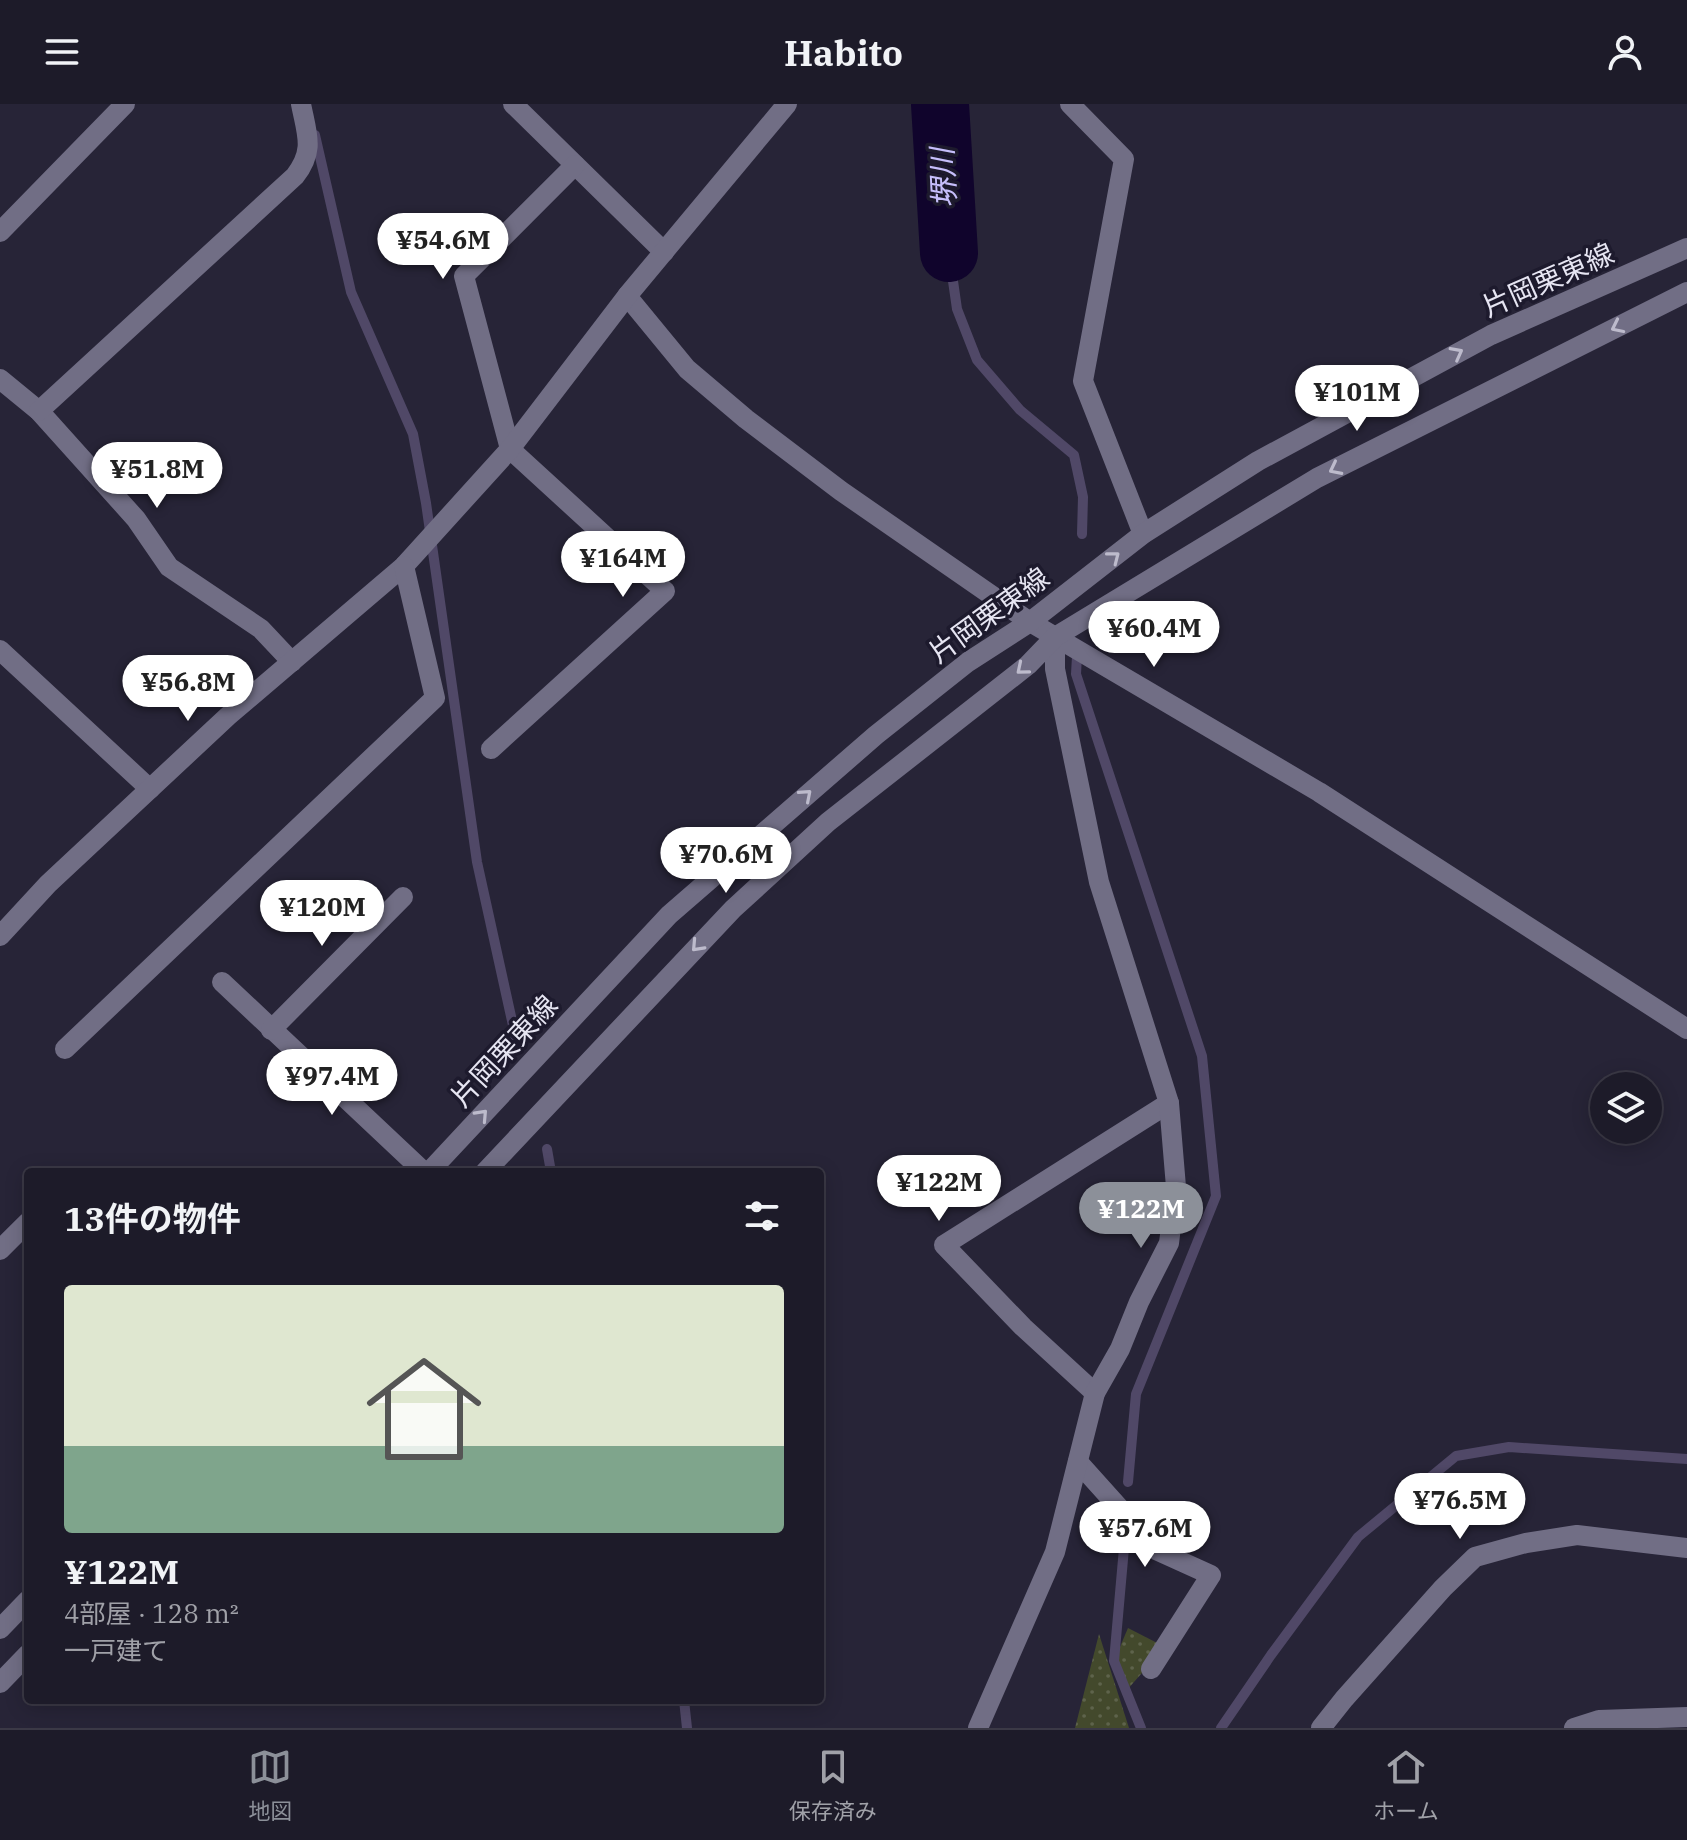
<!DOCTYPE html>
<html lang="ja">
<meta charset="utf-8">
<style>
body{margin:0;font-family:"IBM Plex Serif","Noto Sans JP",serif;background:#2a2835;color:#f1f3f6;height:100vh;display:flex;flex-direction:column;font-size:30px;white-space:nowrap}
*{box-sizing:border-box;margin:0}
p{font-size:26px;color:#a0a1a8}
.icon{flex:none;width:44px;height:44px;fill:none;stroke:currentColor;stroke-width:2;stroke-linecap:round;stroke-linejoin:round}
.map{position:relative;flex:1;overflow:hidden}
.drawer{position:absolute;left:24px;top:1064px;width:800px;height:536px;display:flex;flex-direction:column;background:#1d1b29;border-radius:8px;box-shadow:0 4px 20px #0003,0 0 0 2px #3b3946}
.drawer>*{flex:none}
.tools{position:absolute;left:1590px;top:968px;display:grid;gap:16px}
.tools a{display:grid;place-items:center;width:72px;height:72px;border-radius:50%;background:#1d1b29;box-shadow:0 4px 20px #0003,0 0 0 2px #3b3946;font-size:40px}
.price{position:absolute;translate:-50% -68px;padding:0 18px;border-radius:28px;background:#fff;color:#222;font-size:26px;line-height:52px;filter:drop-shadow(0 2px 4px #0008)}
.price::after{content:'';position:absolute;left:50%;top:48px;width:24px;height:18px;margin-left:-12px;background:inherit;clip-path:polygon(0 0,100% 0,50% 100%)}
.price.on{background:#8c9099;color:#fff}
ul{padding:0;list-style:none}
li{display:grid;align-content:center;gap:16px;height:424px;padding:0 40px}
li span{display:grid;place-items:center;height:248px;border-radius:8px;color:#555}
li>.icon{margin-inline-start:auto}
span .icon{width:144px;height:144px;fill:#fffc;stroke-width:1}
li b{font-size:34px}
h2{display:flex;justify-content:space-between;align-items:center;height:96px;padding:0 40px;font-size:34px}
header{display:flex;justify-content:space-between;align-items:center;height:104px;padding:0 40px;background:#1d1b29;font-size:36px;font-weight:700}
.tabs{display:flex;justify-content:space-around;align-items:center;height:112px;border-top:2px solid #3b3946;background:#1d1b29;font-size:22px;color:#a0a1a8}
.tabs a{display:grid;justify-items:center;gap:4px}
.tabs .on{color:#8c9099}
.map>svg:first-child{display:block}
.park{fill:url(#park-dots)}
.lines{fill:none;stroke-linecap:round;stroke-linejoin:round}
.stream{stroke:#504867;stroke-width:10}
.river{stroke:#10042c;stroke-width:58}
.minor{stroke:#716e85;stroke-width:20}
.secondary{stroke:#716e85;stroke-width:20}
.oneway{stroke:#bdbbcc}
.labels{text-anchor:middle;stroke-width:7;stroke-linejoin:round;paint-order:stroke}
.street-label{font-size:28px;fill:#e6e5f2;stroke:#1d1a2d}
.water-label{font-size:30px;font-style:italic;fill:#c6befb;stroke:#1d1a2d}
</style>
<header><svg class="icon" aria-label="menu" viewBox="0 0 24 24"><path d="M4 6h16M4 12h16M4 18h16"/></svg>Habito<svg class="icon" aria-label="person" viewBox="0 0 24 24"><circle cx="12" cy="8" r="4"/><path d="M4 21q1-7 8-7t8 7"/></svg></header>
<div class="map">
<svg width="1687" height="1624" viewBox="0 0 1687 1624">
<defs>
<pattern id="park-dots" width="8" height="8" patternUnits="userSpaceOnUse" patternTransform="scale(2)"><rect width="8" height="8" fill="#43492c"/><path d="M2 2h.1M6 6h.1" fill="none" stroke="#5e634b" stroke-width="1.8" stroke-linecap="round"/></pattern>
</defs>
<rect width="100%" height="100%" fill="#272437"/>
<g class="park">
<path d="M1128,1524L1165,1543L1126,1587L1114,1557Z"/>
<path d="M1099,1530L1129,1624H1075Z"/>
</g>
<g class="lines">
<g class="stream">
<path d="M315,31L351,188L413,330L426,399L477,758L516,935"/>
<path d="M949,149L957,205L977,256L1020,306L1074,351L1083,393L1082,430"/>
<path d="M1077,552L1076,570L1202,952L1216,1092L1136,1290L1128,1378"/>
<path d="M547,1045L551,1068"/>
<path d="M1124,1444L1114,1557L1141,1624"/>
<path d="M684,1596L687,1624"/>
<path d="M1221,1624L1271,1551L1358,1433L1456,1352L1509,1343L1687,1355"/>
</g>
<path class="river" d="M940,0L949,149"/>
<g class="minor">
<path d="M513,0L664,148"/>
<path d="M1070,0L1124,55L1083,277L1143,430"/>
<path d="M0,128L125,0"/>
<path d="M627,192L687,265L746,315L841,387L1030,518L1319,688L1687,925"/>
<path d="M0,275L39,307L136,415L169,463L261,525L292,558"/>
<path d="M39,307L295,72C315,46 307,31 301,0"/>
<path d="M0,546L150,685"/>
<path d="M491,645L665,487L510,345L464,172L575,61"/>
<path d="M0,832L48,780L228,612L404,462L510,345L627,192L787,0"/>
<path d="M222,878L424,1068"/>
<path d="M271,926L403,793"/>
<path d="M65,945L435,594L404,462"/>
<path d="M0,1146L28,1118"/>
<path d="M1095,1289L1023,1223L944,1141L1169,999"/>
<path d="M1078,1358L1158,1447L1211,1471L1151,1565"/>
<path d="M978,1624L1055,1448L1095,1289L1120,1245L1139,1198L1169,1139L1176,1083L1169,999L1099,778L1055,565V533"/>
<path d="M1321,1624L1344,1595L1443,1484L1475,1453L1526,1439L1577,1431L1687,1444"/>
<path d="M1574,1624L1599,1616L1687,1613"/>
</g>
<g class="secondary">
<path d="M429,1068L669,811L876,631L968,558L1030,518L1143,430L1258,357L1491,231L1687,144"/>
<path d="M485,1068L733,805L828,718L1028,561L1055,533L1317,374L1687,188"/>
<path d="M0,1525L28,1496"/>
<path d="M0,1579L28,1550"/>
</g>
</g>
<defs><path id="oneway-chevron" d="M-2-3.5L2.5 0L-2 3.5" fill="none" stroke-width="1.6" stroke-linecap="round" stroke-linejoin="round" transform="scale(2)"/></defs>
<g class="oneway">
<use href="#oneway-chevron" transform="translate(1617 223) rotate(154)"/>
<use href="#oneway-chevron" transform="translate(1457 249) rotate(-28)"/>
<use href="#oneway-chevron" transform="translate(1335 365) rotate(153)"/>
<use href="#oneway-chevron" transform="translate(1114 453) rotate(-38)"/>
<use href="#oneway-chevron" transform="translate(1022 565) rotate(140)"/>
<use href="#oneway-chevron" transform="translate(806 691) rotate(-41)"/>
<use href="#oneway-chevron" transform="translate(697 842) rotate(133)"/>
<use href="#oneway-chevron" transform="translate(482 1011) rotate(-47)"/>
</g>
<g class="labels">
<g class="street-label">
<text transform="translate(1548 176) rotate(-24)" y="10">片岡栗東線</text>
<text transform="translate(989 511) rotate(-36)" y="10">片岡栗東線</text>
<text transform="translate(504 947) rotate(-47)" y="10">片岡栗東線</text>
</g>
<g class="water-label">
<text transform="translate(944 74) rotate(-93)" y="10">堺川</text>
</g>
</g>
</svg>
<div class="tools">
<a><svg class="icon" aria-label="layers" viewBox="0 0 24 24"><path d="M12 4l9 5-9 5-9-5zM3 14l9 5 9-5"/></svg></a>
</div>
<b class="price" style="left:443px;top:177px">¥54.6M</b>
<b class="price" style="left:1357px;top:329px">¥101M</b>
<b class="price" style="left:157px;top:406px">¥51.8M</b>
<b class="price" style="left:623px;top:495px">¥164M</b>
<b class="price" style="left:1154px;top:565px">¥60.4M</b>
<b class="price" style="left:188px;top:619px">¥56.8M</b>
<b class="price" style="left:726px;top:791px">¥70.6M</b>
<b class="price" style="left:322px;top:844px">¥120M</b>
<b class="price" style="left:332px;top:1013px">¥97.4M</b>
<b class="price" style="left:939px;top:1119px">¥122M</b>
<b class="price on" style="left:1141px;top:1146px">¥122M</b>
<b class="price" style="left:1460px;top:1437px">¥76.5M</b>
<b class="price" style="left:1145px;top:1465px">¥57.6M</b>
<section class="drawer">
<h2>13件の物件<svg class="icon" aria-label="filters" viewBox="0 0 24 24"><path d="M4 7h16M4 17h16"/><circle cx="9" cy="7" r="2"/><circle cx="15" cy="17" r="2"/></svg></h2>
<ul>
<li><span style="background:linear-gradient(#dfe7d0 65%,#7fa58c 0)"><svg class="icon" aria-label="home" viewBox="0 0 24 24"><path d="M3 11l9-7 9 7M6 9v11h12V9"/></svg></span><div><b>¥122M</b><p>4部屋 · 128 m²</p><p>一戸建て</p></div></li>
</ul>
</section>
</div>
<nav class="tabs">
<a class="on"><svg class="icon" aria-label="map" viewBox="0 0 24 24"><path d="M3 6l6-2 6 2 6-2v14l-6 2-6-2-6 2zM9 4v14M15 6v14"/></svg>地図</a>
<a><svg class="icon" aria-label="saved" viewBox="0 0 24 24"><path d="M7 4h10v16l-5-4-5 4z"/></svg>保存済み</a>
<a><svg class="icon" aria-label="home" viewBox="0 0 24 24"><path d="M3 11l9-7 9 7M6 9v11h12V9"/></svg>ホーム</a>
</nav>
